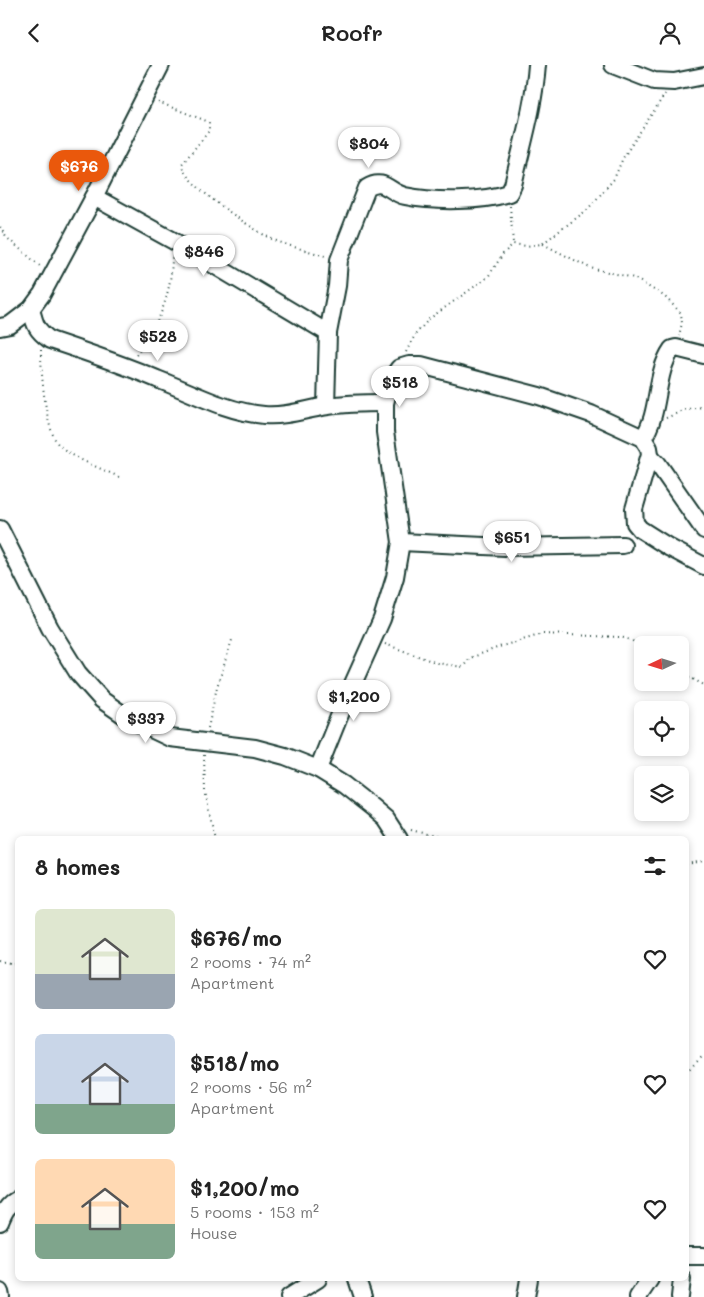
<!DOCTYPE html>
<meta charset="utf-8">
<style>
body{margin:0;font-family:Mali,sans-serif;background:#f6f6f6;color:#222;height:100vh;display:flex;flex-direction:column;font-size:19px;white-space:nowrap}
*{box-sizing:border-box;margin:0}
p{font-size:16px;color:#767676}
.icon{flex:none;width:28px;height:28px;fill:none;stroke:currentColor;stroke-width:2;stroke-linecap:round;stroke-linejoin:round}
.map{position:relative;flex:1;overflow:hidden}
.panel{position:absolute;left:15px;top:771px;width:674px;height:445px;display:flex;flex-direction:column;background:#fff;border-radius:8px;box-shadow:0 2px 8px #0003}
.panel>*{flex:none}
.needle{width:32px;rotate:266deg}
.buttons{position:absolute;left:634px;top:571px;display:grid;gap:10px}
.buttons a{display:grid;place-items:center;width:55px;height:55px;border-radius:8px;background:#fff;box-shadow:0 2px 8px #0003;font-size:25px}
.price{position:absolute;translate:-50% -42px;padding:0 11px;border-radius:18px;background:#fff;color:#222;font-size:16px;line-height:32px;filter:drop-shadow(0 1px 2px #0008)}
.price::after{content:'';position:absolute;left:50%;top:30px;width:15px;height:11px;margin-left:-8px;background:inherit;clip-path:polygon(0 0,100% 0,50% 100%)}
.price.on{background:#ea580c;color:#fff}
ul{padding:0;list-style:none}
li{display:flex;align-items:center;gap:15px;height:125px;padding:0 20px}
li span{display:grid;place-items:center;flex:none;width:140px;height:100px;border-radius:8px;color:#555}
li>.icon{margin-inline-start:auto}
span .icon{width:60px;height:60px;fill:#fffc;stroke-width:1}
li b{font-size:21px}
h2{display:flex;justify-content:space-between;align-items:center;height:60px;padding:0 20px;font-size:21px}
header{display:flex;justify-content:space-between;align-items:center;height:65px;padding:0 20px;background:#fff;font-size:22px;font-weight:600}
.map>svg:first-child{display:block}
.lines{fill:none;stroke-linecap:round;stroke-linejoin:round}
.minor-casing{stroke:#1f3d34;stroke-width:20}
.path{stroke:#1f3d34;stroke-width:2;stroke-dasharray:1 4;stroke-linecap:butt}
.minor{stroke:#fff;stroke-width:16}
</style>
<header><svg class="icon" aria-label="back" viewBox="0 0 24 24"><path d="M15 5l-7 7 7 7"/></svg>Roofr<svg class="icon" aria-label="person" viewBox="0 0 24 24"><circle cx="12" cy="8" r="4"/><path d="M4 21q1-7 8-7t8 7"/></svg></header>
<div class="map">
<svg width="704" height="1232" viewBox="0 0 704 1232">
<rect width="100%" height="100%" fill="#fff"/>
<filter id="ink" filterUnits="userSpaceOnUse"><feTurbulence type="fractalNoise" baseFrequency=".02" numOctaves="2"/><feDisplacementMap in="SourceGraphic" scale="10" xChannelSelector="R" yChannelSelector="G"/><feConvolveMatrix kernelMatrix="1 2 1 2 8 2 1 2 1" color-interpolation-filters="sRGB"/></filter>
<g filter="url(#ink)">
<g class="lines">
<g class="minor-casing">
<g id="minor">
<path d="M613,0L654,16L674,17L704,11"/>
<path d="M94,132L172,175L328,268"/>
<path d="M31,244C35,260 36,265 50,275C86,287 122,299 157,314C191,327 227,347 264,350C286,352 307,344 328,341C347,338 366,338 385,338"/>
<path d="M0,262L10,260L31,244L42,229L94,132L161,0"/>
<path d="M326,341L328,268L337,221L339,195L367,123C384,112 390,128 405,131C434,137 481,137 509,128L513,120C522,80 534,41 537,0"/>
<path d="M643,373C661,347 654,310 672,284L676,283L704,290"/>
<path d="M650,391L658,399L704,465"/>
<path d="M0,464L50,563L78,608L102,635L128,653L170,673L255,683L285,691L318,704L344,720L372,742L386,754L399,774"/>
<path d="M401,477L505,482L623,480"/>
<path d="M318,704L347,632L382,554L395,512L401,477L385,367V338L392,313L399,303L409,300H421L539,331L591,349L643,373L649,383L650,389L634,444L635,458L640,464L670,483L704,501"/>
<path d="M0,1157C4,1147 7,1140 18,1134"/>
<path d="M686,1191H704"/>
<path d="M357,1214L363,1232"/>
<path d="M0,1227L1,1232"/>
<path d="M289,1232L318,1214"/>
<path d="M526,1232L529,1214"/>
<path d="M638,1232L650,1214"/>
<path d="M680,1232L682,1214"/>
</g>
</g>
<g class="path">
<path d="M158,37L209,57V66L182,99C181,117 249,161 266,171C282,180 307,185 325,191"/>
<path d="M510,141L513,178"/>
<path d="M0,162L6,172L41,202"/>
<path d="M543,179L590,203L634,213L664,231L681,248L682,258L679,271"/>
<path d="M41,285C41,306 45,368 60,381C76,395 103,404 121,413"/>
<path d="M406,287L415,270L429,254L488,212L503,189L513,179L526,181L542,179L587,145L614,114L623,93L665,29"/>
<path d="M136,290C159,262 172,227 172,191"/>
<path d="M666,353L687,344L704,342"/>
<path d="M385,579L437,598L463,602L470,593L502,581L543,569L620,572L631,575L642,583"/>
<path d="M680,607L704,620"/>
<path d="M208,663L217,622L233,572"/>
<path d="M204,690L205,726L215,774"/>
<path d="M411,765L446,774"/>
<path d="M686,799L704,796"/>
<path d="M0,896L18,899"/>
<path d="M686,1007L704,990"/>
</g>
<use href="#minor" class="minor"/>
</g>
</g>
</svg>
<div class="buttons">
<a><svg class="needle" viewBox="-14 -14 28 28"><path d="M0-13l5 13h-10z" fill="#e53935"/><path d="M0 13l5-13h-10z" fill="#767676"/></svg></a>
<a><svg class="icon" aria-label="locate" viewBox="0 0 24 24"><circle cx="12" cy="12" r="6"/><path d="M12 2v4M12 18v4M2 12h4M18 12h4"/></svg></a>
<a><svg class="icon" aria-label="layers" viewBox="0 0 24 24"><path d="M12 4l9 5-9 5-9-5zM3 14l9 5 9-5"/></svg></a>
</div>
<b class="price" style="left:369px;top:104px">$804</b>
<b class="price on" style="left:79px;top:127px">$676</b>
<b class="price" style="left:204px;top:212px">$846</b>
<b class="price" style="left:158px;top:297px">$528</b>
<b class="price" style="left:400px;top:343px">$518</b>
<b class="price" style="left:512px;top:498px">$651</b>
<b class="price" style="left:354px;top:657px">$1,200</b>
<b class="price" style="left:146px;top:679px">$337</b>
<section class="panel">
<h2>8 homes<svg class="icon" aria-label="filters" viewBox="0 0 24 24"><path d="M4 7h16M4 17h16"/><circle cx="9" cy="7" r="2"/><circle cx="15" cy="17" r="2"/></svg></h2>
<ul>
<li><span style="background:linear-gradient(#dfe7d0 65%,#9aa5b1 0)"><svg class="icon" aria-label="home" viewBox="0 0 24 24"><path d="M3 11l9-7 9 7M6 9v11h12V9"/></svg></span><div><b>$676/mo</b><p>2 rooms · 74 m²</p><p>Apartment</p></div><svg class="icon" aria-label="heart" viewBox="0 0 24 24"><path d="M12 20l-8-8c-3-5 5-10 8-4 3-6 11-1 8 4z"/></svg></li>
<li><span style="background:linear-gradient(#c9d6e8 70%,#7fa58c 0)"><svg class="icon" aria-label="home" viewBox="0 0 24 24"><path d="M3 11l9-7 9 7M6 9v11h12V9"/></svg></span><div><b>$518/mo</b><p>2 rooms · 56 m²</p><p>Apartment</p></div><svg class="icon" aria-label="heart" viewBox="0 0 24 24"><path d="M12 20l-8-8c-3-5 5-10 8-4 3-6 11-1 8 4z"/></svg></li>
<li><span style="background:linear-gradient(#ffd9b3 65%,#7fa58c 0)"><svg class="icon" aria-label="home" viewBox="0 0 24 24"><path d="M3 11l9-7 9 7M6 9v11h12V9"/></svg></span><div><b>$1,200/mo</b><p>5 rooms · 153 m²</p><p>House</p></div><svg class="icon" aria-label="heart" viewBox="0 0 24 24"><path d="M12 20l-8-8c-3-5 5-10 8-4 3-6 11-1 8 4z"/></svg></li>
</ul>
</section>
</div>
